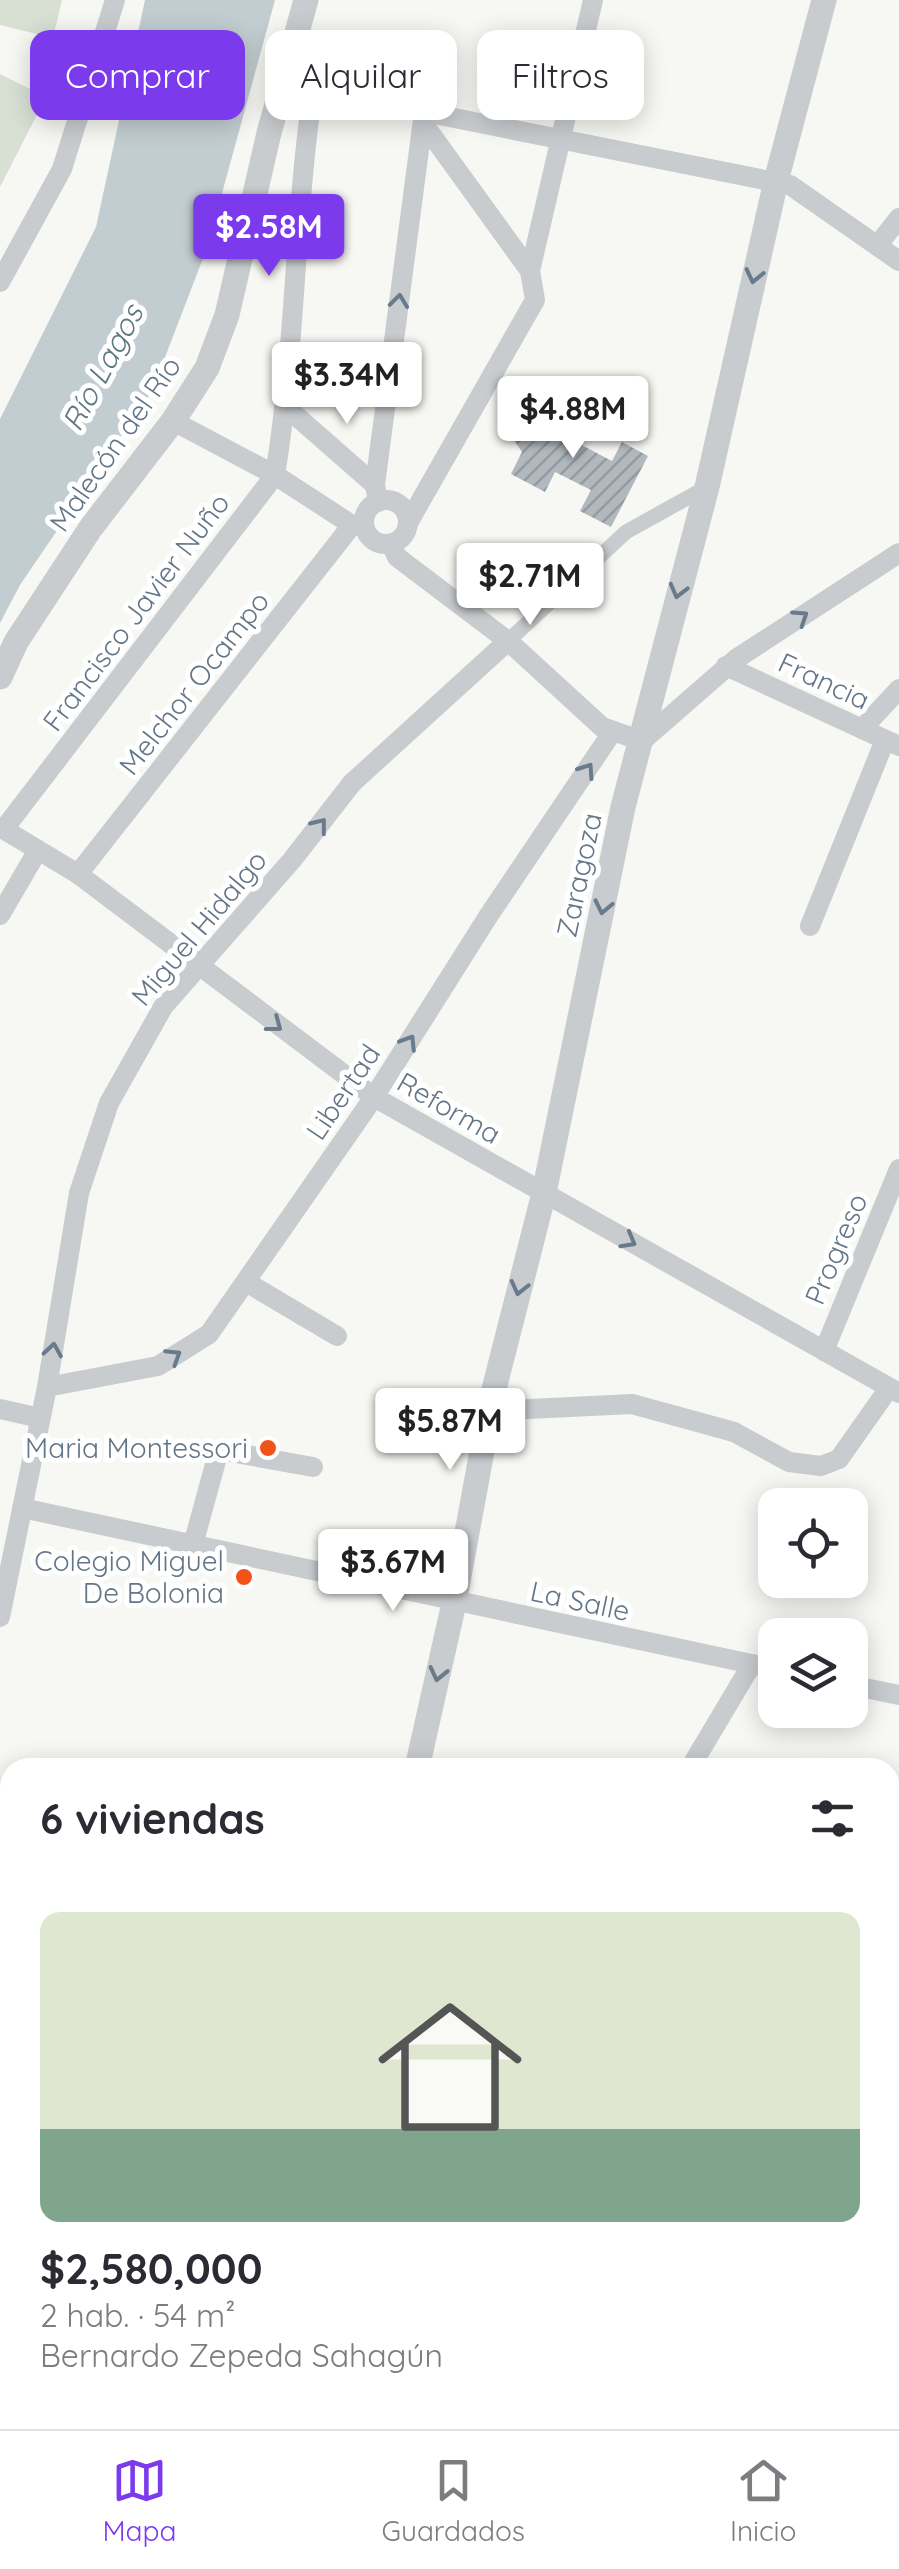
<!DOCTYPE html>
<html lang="es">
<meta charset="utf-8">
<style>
body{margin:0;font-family:Quicksand,sans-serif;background:#f7f7f7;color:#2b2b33;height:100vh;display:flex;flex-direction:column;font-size:38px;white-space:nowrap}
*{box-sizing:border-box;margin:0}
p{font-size:32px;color:#7c7c81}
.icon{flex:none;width:55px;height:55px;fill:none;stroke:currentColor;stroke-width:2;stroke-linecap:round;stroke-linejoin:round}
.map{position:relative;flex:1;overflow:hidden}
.panel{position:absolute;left:0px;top:1758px;width:900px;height:672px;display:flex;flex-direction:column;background:#fff;border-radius:30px 30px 0 0;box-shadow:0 5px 25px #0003}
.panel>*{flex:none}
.guide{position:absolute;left:30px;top:30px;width:840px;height:90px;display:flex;gap:20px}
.buttons{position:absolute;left:758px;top:1488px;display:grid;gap:20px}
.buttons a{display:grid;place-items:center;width:110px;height:110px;border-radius:20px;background:#fff;box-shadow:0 5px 25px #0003;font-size:50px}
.price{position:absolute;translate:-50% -85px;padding:0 22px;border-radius:10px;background:#fff;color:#222;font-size:32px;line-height:65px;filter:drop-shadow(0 2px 5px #0008)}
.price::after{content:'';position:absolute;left:50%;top:60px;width:30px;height:22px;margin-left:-15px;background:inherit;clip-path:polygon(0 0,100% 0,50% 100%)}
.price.current{background:#7c3aed;color:#fff}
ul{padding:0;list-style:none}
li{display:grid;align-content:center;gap:20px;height:530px;padding:0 40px}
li+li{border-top:2px solid #e1e1e2}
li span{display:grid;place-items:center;height:310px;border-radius:20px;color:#555}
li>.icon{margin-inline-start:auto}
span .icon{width:180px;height:180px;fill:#fffc;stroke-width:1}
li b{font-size:42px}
h2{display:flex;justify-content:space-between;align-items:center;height:120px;padding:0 40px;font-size:42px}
.pill{padding:0 35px;border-radius:20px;background:#fff;box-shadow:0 5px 25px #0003;font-size:35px;line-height:90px}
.pill.current{background:#7c3aed;color:#fff}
.menu{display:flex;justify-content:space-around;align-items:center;height:140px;border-top:2px solid #e1e1e2;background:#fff;font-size:28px;color:#7c7c81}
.menu a{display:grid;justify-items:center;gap:5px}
.menu .current{color:#7c3aed}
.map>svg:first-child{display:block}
.pitch{fill:#d8e0d4}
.water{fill:#c2cdd2}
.building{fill:url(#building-hatch)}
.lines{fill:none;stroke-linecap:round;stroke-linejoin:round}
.pedestrian{stroke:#c9cccf;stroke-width:15}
.minor{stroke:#c9cccf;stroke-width:20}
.tertiary{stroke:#c9cccf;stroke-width:25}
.oneway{stroke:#687a8b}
.poi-dot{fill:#f25418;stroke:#fff;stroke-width:4}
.labels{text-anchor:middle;stroke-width:10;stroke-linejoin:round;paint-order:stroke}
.street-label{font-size:28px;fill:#637687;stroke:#fff}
.poi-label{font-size:28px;fill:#637687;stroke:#fff;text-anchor:end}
.water-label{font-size:30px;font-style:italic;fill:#5f7883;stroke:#fff}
</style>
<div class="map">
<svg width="899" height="2429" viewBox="0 0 899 2429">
<defs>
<pattern id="building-hatch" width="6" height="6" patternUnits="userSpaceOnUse" patternTransform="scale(2.5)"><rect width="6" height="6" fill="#b2b9be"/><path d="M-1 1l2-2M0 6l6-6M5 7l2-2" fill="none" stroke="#949ba0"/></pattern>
</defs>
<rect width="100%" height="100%" fill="#f7f7f3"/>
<g class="pitch">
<path d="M0,0H62L53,38L0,25Z"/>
<path d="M0,74L46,97L0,187Z"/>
</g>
<path class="water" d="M145,0H275L207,248L152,391L20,585L0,623V419L96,227Z"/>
<g class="building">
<path d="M548,401L581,418L570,439L612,461L622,442L648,456L611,527L580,511L591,490L555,472L545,492L511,474L522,452L507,430L514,417L526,412L540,417Z"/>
<path d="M8,2342H10V2417L0,2415Z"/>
</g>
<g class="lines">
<path class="pedestrian" d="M508,641L626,532L707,487"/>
<g class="minor">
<path d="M284,84L790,185L899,261"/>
<path d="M423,123L530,271"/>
<path d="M877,246L899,218"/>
<path d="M0,282L62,169L115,0"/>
<path d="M286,407L375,485"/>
<path d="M173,421L275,475L352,525L361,526"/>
<circle cx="386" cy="522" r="22"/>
<path d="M378,502L375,485L424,112"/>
<path d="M408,523L535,300L530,271L593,0"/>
<path d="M391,544L397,557L508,641L602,727L642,741L736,659L899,553"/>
<path d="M726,666L899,746"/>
<path d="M862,729L899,689"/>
<path d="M0,827L78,874L374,1097L899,1393"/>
<path d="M4,829L275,475C296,348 294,218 313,90"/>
<path d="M78,874L352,525"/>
<path d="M0,915L38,850"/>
<path d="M810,926L885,740"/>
<path d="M246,1282L337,1336"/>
<path d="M824,1351L899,1169"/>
<path d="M47,1387L158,1366L209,1334L374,1097L489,915L613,731"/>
<path d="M0,1409L40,1418"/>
<path d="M489,1411L632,1404L734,1432L789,1462L821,1466L839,1459L889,1388"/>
<path d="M22,1508L775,1669"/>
<path d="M194,1541L219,1450L313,1467"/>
<path d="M0,1617L47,1387L79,1193L109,1103L163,1007L292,860L352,783L508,641"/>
<path d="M850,1685L899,1695"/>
<path d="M690,1768L752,1664"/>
<path d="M890,1951L899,1953"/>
<path d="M0,2263L10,2265"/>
<path d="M890,2317L899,2319"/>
<path d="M600,2420L636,2429"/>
<path d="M266,2429L268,2420"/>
<path d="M529,2429L531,2420"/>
<path d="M786,2429L788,2420"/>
</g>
<g class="tertiary">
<path d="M0,677L16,642L90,529L173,421L207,368L227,315L269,133L306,0"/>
<path d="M417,1768L454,1603L492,1397L544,1193L623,807L707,487L776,181L824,0"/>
<path d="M0,1997L10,1999"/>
<path d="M890,2155L899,2156"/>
</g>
</g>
<defs><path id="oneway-chevron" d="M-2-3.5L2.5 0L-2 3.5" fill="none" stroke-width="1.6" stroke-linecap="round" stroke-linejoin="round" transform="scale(2.5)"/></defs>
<g class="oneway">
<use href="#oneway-chevron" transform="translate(754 276) rotate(103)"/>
<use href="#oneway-chevron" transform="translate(399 301) rotate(-83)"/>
<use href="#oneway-chevron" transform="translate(678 591) rotate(105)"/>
<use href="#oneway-chevron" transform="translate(801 617) rotate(-33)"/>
<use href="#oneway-chevron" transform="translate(587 770) rotate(-56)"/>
<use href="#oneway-chevron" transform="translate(320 825) rotate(-52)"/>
<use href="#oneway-chevron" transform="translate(603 907) rotate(102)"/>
<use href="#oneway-chevron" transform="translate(275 1025) rotate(37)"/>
<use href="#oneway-chevron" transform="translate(409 1042) rotate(-58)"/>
<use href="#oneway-chevron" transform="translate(629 1241) rotate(29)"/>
<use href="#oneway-chevron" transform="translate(519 1288) rotate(104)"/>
<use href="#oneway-chevron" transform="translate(53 1350) rotate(-81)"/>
<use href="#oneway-chevron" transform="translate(174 1356) rotate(-32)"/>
<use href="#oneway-chevron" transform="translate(438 1674) rotate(103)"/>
</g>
<g class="poi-dot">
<circle cx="268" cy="1448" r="10"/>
<circle cx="244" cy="1577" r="10"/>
</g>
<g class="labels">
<g class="street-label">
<text transform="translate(115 444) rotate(-55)" y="10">Malecón del Río</text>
<text transform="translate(136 612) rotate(-53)" y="10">Francisco Javier Nuño</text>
<text transform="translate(824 681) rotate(25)" y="10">Francia</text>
<text transform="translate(194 683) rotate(-52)" y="10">Melchor Ocampo</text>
<text transform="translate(579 875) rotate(-78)" y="10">Zaragoza</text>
<text transform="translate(199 928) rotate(-50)" y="10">Miguel Hidalgo</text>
<text transform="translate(343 1092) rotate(-56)" y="10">Libertad</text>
<text transform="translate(449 1108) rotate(30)" y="10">Reforma</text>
<text transform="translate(836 1249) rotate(-67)" y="10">Progreso</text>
<text transform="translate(580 1601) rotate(12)" y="10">La Salle</text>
</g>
<g class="poi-label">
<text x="248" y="1458">Maria Montessori</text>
<text x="224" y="1571">Colegio Miguel<tspan x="224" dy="32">De Bolonia</tspan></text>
</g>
<g class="water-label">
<text transform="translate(103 368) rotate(-62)" y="10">Río Lagos</text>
</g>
</g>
</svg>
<div class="buttons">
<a><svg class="icon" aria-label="locate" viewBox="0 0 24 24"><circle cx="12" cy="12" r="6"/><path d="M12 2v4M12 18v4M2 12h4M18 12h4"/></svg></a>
<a><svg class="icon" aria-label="layers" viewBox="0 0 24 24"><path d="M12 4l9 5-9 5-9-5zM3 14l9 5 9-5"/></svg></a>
</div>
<b class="price current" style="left:269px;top:279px">$2.58M</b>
<b class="price" style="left:347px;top:427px">$3.34M</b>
<b class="price" style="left:573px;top:461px">$4.88M</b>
<b class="price" style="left:530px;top:628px">$2.71M</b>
<b class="price" style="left:450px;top:1473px">$5.87M</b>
<b class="price" style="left:393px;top:1614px">$3.67M</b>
<div class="guide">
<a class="pill current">Comprar</a>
<a class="pill">Alquilar</a>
<a class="pill">Filtros</a>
</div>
<section class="panel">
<h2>6 viviendas<svg class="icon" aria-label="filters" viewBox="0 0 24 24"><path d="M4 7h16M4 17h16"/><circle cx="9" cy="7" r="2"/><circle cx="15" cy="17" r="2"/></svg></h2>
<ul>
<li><span style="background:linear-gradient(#dfe7d0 70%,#7fa58c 0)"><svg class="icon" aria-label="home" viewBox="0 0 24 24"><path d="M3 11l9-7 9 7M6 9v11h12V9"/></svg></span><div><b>$2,580,000</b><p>2 hab. · 54 m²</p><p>Bernardo Zepeda Sahagún</p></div></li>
</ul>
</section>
</div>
<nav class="menu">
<a class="current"><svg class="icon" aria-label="map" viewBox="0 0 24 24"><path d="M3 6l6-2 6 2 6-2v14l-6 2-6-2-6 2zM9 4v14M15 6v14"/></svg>Mapa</a>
<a><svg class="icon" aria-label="saved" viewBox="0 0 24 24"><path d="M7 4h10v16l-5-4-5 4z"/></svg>Guardados</a>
<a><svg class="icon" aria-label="home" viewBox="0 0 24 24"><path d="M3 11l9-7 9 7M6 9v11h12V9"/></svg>Inicio</a>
</nav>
